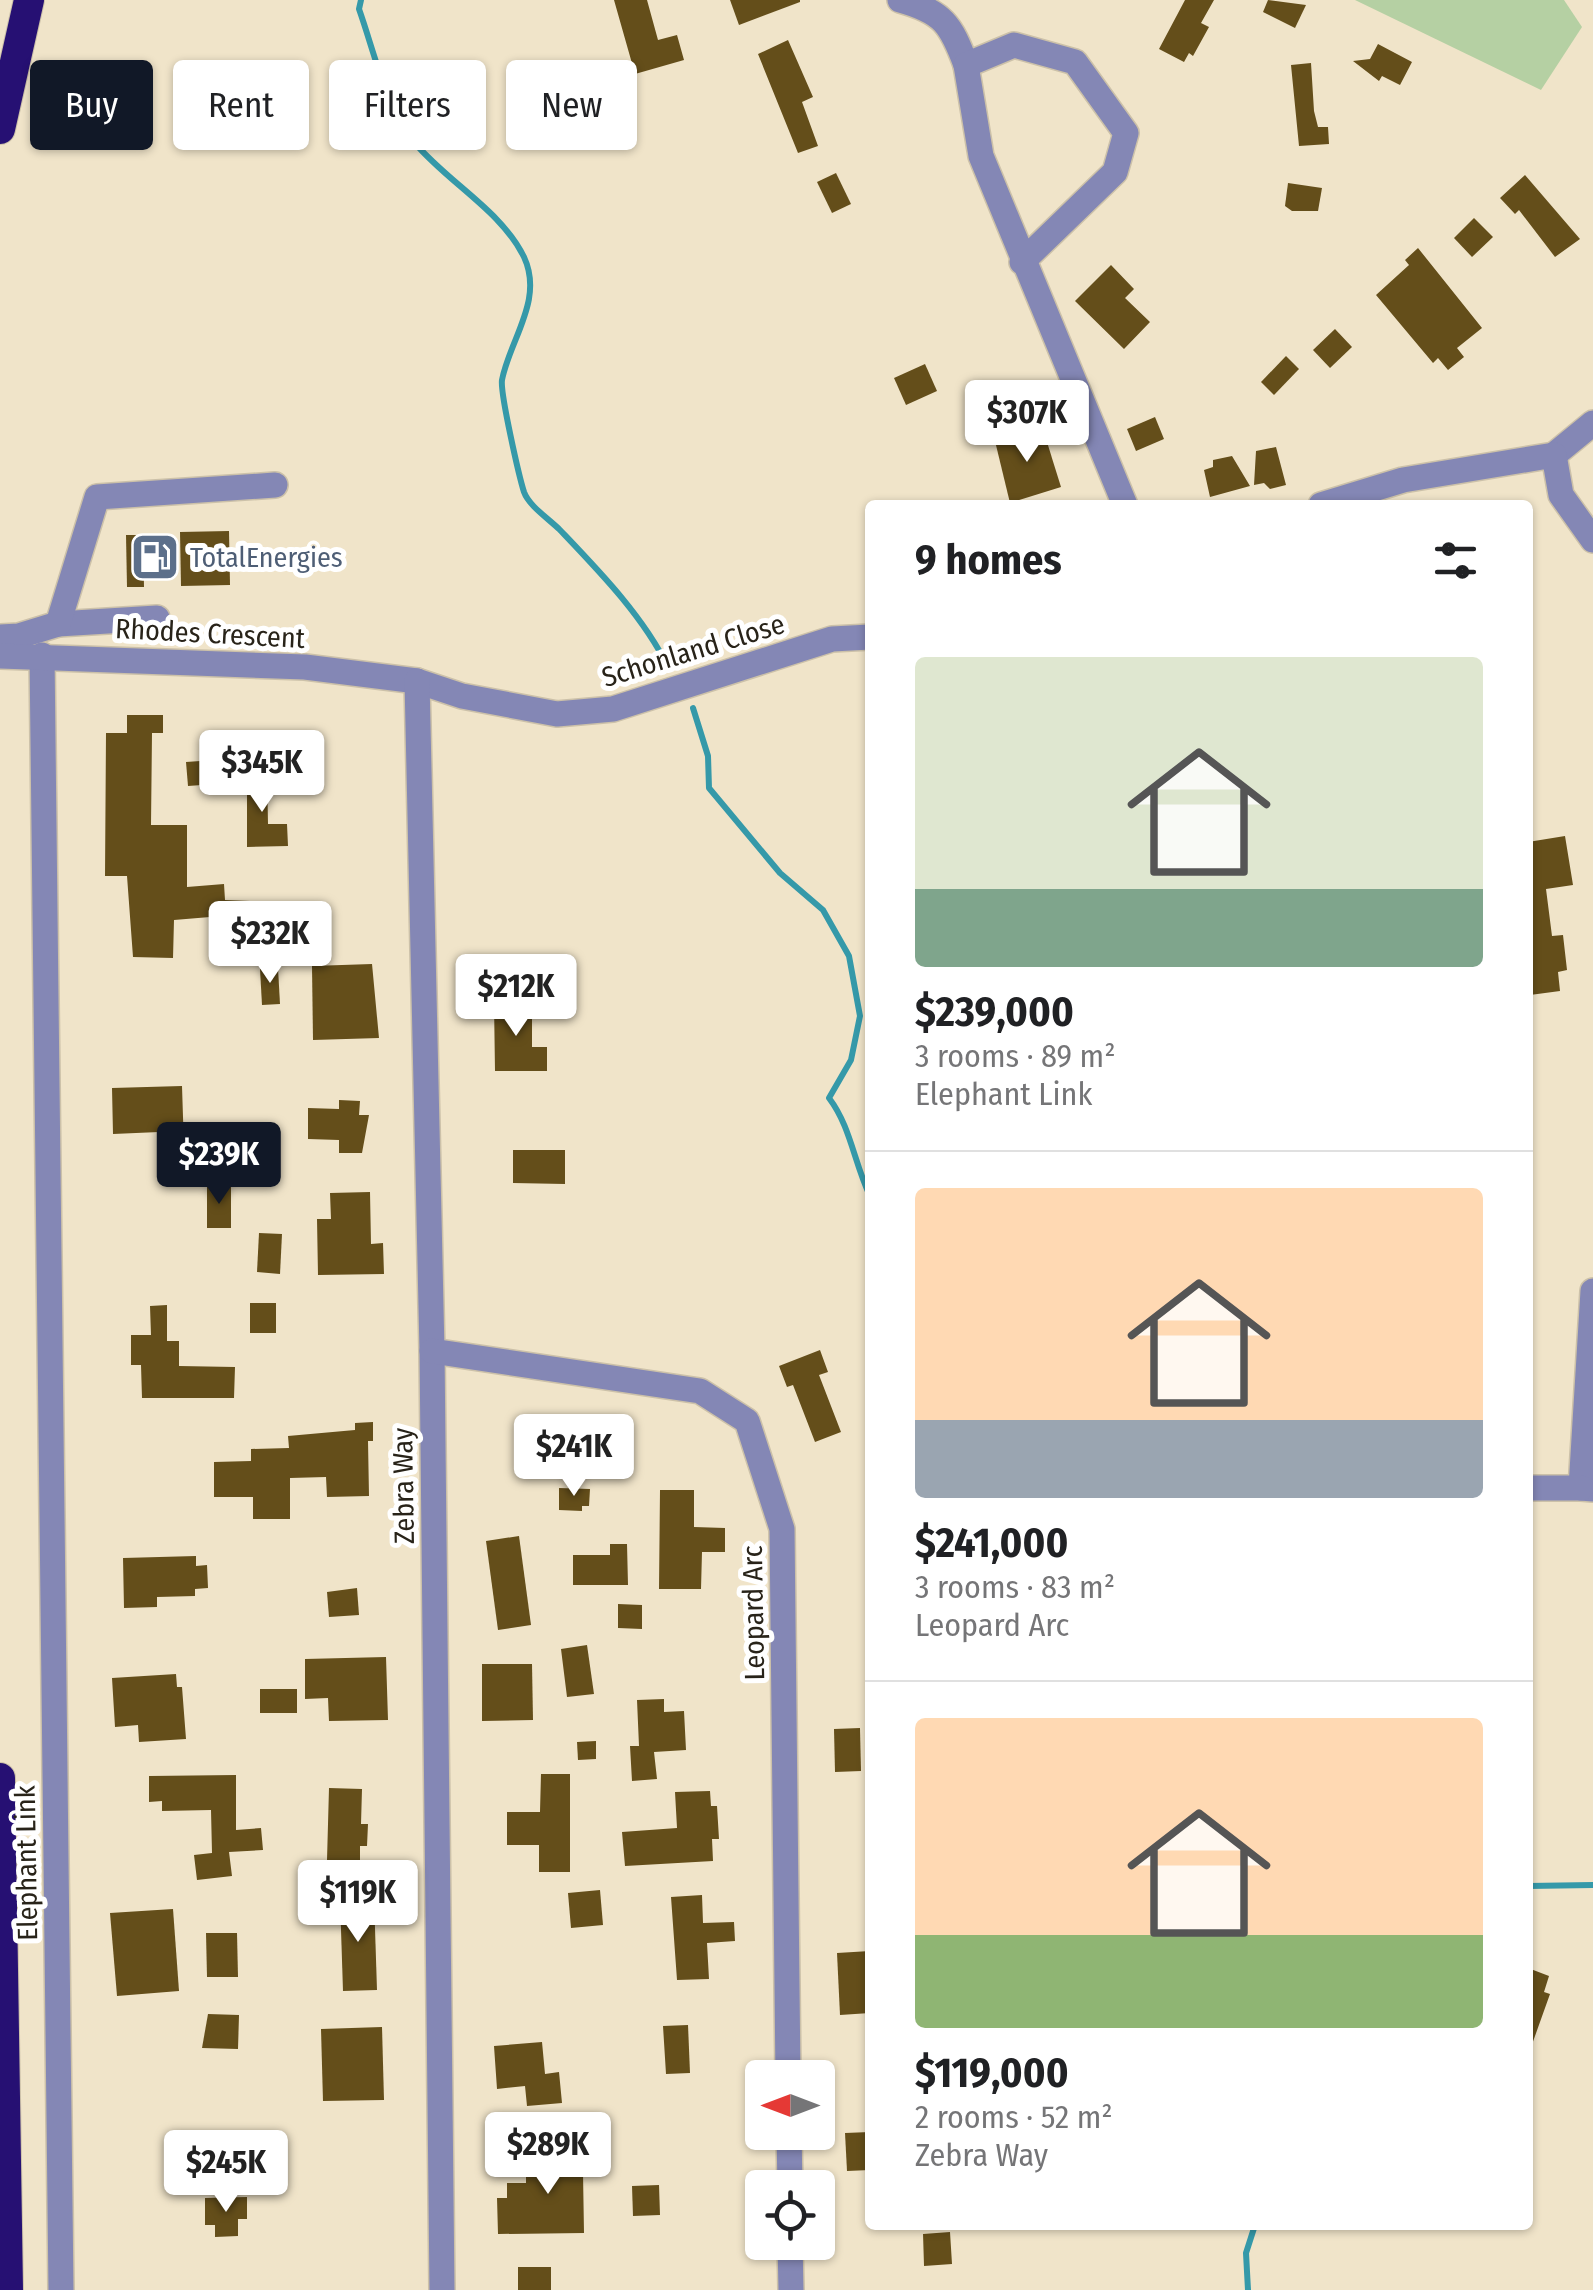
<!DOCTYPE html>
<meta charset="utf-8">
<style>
body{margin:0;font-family:"Fira Sans Condensed",sans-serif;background:#f6f6f6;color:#202124;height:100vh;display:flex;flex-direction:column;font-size:38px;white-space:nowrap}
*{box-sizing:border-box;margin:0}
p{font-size:32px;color:#757577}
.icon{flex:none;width:55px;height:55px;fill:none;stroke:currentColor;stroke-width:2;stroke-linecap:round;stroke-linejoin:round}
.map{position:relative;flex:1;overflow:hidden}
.details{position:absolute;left:865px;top:500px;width:668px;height:1730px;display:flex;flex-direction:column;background:#fff;border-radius:10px;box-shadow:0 2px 8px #0004}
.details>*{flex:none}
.top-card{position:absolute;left:30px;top:60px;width:685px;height:90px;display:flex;gap:20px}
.needle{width:65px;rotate:270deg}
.buttons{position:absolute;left:745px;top:2060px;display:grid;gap:20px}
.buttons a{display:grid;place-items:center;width:90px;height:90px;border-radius:10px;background:#fff;box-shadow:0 2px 8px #0004;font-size:50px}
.price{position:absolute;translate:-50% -85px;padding:0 22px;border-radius:10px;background:#fff;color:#222;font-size:32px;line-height:65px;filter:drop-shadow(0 2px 5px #0008)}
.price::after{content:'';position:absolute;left:50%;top:60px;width:30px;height:22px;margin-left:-15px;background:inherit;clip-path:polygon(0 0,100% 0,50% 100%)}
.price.current{background:#111827;color:#fff}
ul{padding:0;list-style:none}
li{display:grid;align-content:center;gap:20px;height:530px;padding:0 50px}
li+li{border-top:2px solid #e0e0e0}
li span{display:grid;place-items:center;height:310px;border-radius:10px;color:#555}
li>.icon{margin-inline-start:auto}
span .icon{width:180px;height:180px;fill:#fffc;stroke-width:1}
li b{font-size:42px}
h2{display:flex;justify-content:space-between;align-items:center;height:120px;padding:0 50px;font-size:42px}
.chip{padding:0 35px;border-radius:10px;background:#fff;box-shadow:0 2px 8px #0004;font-size:35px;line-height:90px}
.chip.current{background:#111827;color:#fff}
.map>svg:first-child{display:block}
.green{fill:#b5d0a3}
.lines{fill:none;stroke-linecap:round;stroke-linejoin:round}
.stream{stroke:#3599a9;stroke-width:6}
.building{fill:#644e1a}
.minor-casing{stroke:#ccc1a9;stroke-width:28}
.highway-casing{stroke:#ccc1a9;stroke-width:32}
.minor{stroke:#8487b5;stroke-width:25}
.highway{stroke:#261073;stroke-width:30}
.labels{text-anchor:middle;stroke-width:10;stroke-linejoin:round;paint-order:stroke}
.service-label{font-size:28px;fill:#4e5e75;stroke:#fff;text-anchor:start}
.street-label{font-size:28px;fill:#282319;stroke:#fff}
</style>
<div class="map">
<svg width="1593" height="2290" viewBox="0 0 1593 2290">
<rect width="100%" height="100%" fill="#f0e4c9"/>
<path class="green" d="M1355,0H1564L1582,27L1541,90Z"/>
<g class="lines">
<g class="stream">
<path d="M361,0L359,9C374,51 386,108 414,142C447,182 501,210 524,257C544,300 510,339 502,380C500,393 519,476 524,492C529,506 549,519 560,530C599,571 643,616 668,667"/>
<path d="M693,708L708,756L709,788L780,873L823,910L849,956L860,1016L851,1060L829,1098C851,1127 854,1163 870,1196"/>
<path d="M1528,1886L1593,1885"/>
<path d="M1248,2290L1246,2253L1255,2225"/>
</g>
</g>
<g class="building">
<path d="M614,0H647L658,40L677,35L684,60L635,74Z"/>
<path d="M730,0H800V2L739,25Z"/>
<path d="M1185,0H1214L1201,23L1209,27L1193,56L1189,53L1184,62L1159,49Z"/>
<path d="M1268,0L1306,5L1295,28L1263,12Z"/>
<path d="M788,40L813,97L802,102L818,146L798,153L758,54Z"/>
<path d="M1378,44L1412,62L1400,85L1382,76L1379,81L1353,61L1370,59Z"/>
<path d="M1311,63L1314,111L1318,127H1328L1329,144L1299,146L1291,65Z"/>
<path d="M836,173L851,204L832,213L817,182Z"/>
<path d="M1525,175L1580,239L1555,257L1519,210L1515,214L1500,198Z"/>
<path d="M1288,183L1322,188L1318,211H1292L1285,206Z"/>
<path d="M1474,218L1493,237L1472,257L1454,238Z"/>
<path d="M1418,248L1482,328L1457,348L1464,357L1448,370L1438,358L1433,363L1376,295L1409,265L1405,260Z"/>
<path d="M1111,265L1134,289L1125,298L1150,322L1124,349L1075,301Z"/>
<path d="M1335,329L1352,347L1330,368L1313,350Z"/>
<path d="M1286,356L1299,369L1274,395L1261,382Z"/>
<path d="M925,364L937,391L906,405L894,378Z"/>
<path d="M1155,417L1164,439L1136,451L1127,429Z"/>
<path d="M1042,426L1061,487L1010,503L995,441Z"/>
<path d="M1276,447L1286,485L1270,489L1264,483L1254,485L1256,451Z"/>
<path d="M1232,456L1250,486L1210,497L1204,470L1213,467V460Z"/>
<path d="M229,531L230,585L181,586L180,532Z"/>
<path d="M126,535H143L144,587H127Z"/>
<path d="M127,715H163V733H152L151,825H187V887L224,884L225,900L272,902V926L223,925L222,916L174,920L173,958L133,957L127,876H105L106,733H127Z"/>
<path d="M229,759V783L188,786L186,762Z"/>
<path d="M247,772H267L268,824H287L288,846L247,847Z"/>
<path d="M1565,836L1573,885L1546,889L1552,936L1563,935L1567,970L1558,972L1560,991L1530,995L1528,842Z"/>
<path d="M372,964L379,1038L313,1040L312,966Z"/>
<path d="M278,968L280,1004L262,1005L260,969Z"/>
<path d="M532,1001V1047H547V1071H495L494,1002Z"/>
<path d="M182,1086L184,1148L160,1149L159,1132L113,1134L112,1088Z"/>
<path d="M339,1100L360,1101L359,1115H369L362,1153H339V1140L308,1139V1108L339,1109Z"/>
<path d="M513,1150H565V1184L513,1183Z"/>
<rect x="207" y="1186" width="24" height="42"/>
<path d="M370,1192L371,1244L383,1243L384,1274L318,1275L317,1219H331L330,1193Z"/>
<path d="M259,1233L282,1234L280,1274L257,1272Z"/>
<rect x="250" y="1303" width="26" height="30"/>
<path d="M167,1305V1341H179V1366L235,1367L234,1398H142L141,1365H131V1335H151L150,1306Z"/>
<path d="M820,1350L828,1372L819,1375L841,1432L815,1442L793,1385L787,1387L779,1366Z"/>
<path d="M373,1422V1441H368L369,1496L327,1497L326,1477L290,1478V1519H253V1497H214V1462L251,1461V1449L289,1448L288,1436L355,1430V1423Z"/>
<path d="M559,1488L590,1489L589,1506H582V1511L559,1510Z"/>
<path d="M660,1490H694V1527L725,1528V1552H702L701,1589H659Z"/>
<path d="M519,1536L531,1625L498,1630L486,1541Z"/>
<path d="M610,1544H627L628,1585H573V1555H610Z"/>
<path d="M196,1556V1566L207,1565L208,1588L195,1589V1596L157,1597V1607L124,1608L123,1558Z"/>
<path d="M357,1588L359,1615L329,1617L327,1592Z"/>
<path d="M618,1604L642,1605V1629L618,1628Z"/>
<path d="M587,1645L594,1694L567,1697L561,1649Z"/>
<path d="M386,1657L388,1720L329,1721L328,1698L305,1699V1659Z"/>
<path d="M482,1664H532L533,1720L482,1721Z"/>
<path d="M176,1674L177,1687H182L186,1739L139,1742L138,1725L115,1727L112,1678Z"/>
<rect x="260" y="1689" width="37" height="24"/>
<path d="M664,1699V1712L684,1711L686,1750L654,1752L657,1779L632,1781L630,1746H639L637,1700Z"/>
<path d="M860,1728L861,1771L835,1772L834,1729Z"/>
<path d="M596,1741V1759L578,1760L577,1742Z"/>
<path d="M541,1774H570V1872H539V1845H507V1812H540Z"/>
<path d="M236,1775V1830L261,1828L263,1850L229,1852L232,1876L197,1880L194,1855L212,1853L211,1810L162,1811V1801L149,1802V1776Z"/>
<path d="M329,1788L362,1789L361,1824H368L367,1846H360V1861L327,1860Z"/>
<path d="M710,1791L711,1806H717L719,1839H712L713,1861L625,1866L622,1832L677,1828L675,1792Z"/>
<path d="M600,1890L603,1925L571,1928L568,1893Z"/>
<path d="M702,1895L703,1923L734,1922L735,1941L707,1943L709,1979L677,1980L671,1897Z"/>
<path d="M374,1898L377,1990L343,1991L340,1899Z"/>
<path d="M173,1909L179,1991L117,1996L110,1913Z"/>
<path d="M206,1933H237L238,1977H207Z"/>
<path d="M870,1951V2013L840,2015L837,1953Z"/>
<path d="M1528,1968L1549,1976L1544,1992L1550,1994L1530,2050Z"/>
<path d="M208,2014L239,2015L238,2049L202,2048Z"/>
<path d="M688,2025L690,2073L666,2074L663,2026Z"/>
<path d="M382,2027L384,2100L323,2101L321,2029Z"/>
<path d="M542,2042L545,2074L559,2072L562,2103L527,2106L525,2086L497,2089L494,2046Z"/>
<path d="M870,2132V2170L847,2171L845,2133Z"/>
<path d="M560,2142H589V2173H583L584,2233L498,2234L497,2198H507V2183H526V2171H560Z"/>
<path d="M659,2185L660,2215L633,2216L632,2186Z"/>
<path d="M247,2197V2219H238V2236L215,2237V2225H205V2198Z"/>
<path d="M950,2232L952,2264L924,2266L923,2234Z"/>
<rect x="518" y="2267" width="33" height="23"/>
</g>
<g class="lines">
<g class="minor-casing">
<g id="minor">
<path d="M900,0C943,12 951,24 966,65"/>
<path d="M1022,262L1115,172L1126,133L1075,62L1014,45L966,65L981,156L1125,505"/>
<path d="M1554,455L1593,423"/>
<path d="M1321,505L1403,480L1554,455L1561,495L1593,540"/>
<path d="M58,624L157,618"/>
<path d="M0,637L19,636L58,624L97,497L275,485"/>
<path d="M42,655L61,2290"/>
<path d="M0,656L305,667L417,681L462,696L557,714L613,709L832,639L870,637"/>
<path d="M417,681L432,1351L442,2290"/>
<path d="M1593,1291L1581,1488L1593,1489"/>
<path d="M432,1351L700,1391L747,1421L782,1529L788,2078"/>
<path d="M1528,1488H1581"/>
<path d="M789,2132L790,2188"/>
<path d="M790,2242L791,2290"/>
</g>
</g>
<g class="highway-casing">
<g id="highway">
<path d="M0,129L29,0"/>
<path d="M0,1778L8,2290"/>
</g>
</g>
<use href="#minor" class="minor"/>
<use href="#highway" class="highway"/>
</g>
<defs>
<g id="fuel-square" transform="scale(2.5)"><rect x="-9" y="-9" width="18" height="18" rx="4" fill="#5c6f8a" stroke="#fff"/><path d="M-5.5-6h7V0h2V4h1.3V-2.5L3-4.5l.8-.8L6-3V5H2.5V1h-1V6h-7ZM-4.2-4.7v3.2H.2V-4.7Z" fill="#fff"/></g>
</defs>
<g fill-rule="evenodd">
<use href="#fuel-square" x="155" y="557"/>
</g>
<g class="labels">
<g class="service-label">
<text x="190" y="567">TotalEnergies</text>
</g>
<g class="street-label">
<text transform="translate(210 633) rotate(3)" y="10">Rhodes Crescent</text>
<text transform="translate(693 650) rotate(-17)" y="10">Schonland Close</text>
<text transform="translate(403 1486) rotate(-91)" y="10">Zebra Way</text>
<text transform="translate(753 1613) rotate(-91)" y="10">Leopard Arc</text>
<text transform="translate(26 1863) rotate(-91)" y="10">Elephant Link</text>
</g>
</g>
</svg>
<div class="buttons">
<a><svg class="needle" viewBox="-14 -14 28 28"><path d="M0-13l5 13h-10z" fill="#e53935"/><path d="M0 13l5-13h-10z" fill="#757577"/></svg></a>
<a><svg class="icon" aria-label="locate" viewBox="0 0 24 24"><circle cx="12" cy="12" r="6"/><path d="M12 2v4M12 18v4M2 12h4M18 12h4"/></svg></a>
</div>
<b class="price" style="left:1027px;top:465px">$307K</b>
<b class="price" style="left:262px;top:815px">$345K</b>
<b class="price" style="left:270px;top:986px">$232K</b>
<b class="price" style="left:516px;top:1039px">$212K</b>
<b class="price current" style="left:219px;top:1207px">$239K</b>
<b class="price" style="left:574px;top:1499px">$241K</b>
<b class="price" style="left:358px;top:1945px">$119K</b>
<b class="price" style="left:548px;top:2197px">$289K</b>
<b class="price" style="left:226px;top:2215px">$245K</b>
<div class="top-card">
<a class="chip current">Buy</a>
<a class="chip">Rent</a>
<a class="chip">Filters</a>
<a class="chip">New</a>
</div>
<section class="details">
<h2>9 homes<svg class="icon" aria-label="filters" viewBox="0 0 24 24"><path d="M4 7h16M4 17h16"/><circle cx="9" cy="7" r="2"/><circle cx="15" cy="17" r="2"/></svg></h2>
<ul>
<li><span style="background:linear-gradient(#dfe7d0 75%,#7fa58c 0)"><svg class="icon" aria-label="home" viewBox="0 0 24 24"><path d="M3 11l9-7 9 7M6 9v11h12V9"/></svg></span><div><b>$239,000</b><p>3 rooms · 89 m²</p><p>Elephant Link</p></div></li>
<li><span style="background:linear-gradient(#ffd9b3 75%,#9aa5b1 0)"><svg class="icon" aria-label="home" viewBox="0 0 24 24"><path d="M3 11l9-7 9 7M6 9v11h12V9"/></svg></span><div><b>$241,000</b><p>3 rooms · 83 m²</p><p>Leopard Arc</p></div></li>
<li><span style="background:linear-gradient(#ffd9b3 70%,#8fb573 0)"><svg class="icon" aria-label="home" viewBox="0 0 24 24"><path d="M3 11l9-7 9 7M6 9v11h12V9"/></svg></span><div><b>$119,000</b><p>2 rooms · 52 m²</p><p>Zebra Way</p></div></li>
</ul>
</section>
</div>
